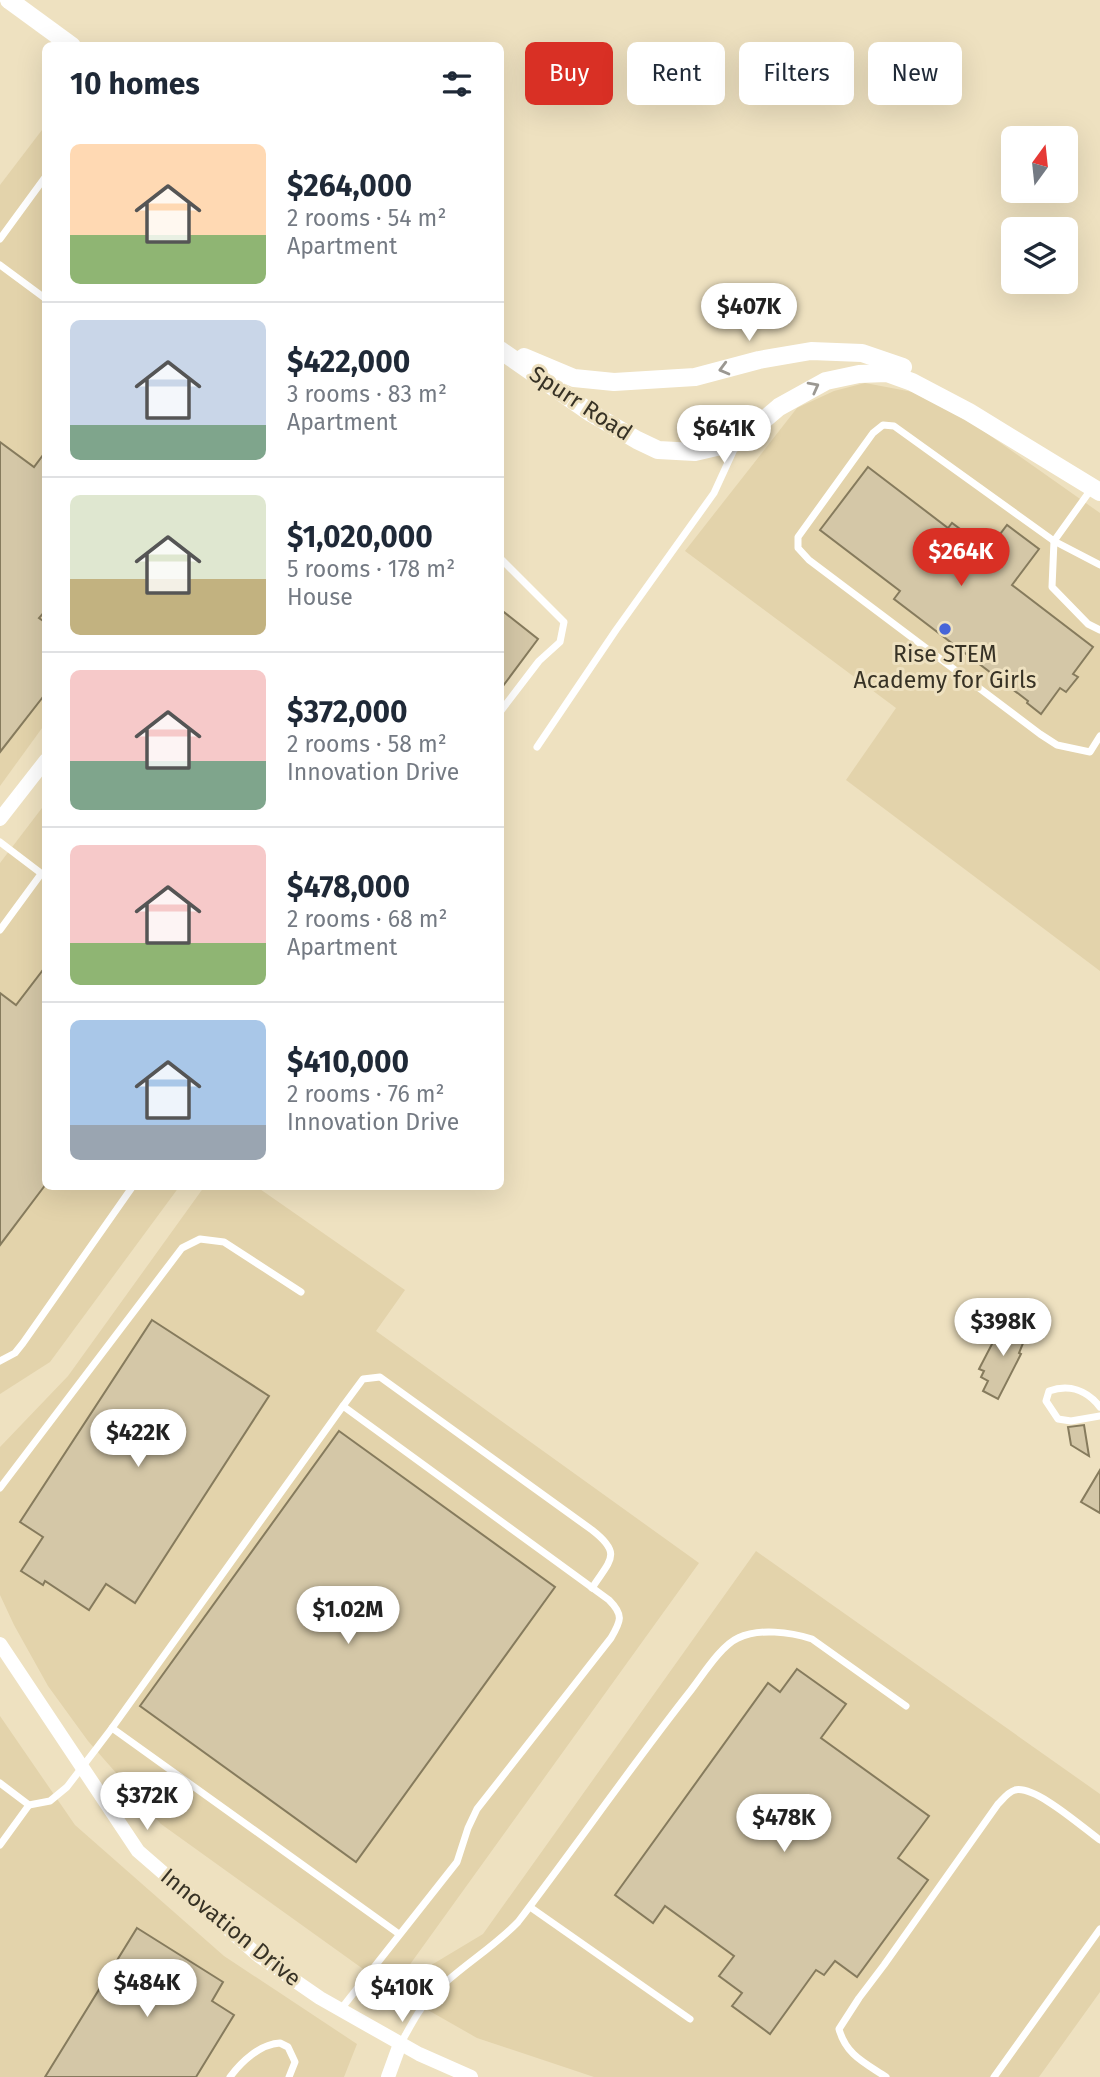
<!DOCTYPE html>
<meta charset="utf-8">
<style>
body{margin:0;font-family:"Fira Sans",sans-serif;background:#f6f6f7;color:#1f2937;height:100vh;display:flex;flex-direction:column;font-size:26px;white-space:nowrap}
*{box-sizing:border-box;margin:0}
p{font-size:23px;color:#747a83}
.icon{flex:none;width:38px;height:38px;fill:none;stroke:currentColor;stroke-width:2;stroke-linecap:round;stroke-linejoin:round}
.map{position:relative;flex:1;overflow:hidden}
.drawer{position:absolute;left:42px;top:42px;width:462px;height:1148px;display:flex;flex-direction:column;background:#fff;border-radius:10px;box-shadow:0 7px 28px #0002}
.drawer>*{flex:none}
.top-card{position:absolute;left:525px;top:42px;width:469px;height:63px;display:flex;gap:14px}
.needle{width:46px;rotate:15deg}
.controls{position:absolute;left:1001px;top:126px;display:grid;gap:14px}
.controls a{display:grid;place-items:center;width:77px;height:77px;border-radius:10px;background:#fff;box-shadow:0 7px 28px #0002;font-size:35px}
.price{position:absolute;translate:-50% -60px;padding:0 16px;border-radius:24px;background:#fff;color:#222;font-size:23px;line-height:46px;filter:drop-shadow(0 2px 4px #0008)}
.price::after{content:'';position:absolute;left:50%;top:42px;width:21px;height:16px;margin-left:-10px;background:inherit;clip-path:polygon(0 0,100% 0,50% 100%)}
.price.selected{background:#d93025;color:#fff}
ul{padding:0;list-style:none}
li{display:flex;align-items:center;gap:21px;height:175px;padding:0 28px}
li+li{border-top:2px solid #e0e1e3}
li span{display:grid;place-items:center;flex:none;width:196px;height:140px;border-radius:10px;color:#555}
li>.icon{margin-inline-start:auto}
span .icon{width:84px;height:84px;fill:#fffc;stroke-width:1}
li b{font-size:30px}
h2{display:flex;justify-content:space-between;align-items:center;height:84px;padding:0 28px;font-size:30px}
.tag{padding:0 24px;border-radius:10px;background:#fff;box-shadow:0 7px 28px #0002;font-size:24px;line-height:63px}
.tag.selected{background:#d93025;color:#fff}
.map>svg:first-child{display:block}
.built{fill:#e3d3ab}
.building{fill:#d4c7a7;stroke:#867b5d;stroke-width:2}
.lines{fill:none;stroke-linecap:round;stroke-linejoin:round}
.service{stroke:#fff;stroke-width:7}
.minor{stroke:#fff;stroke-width:14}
.tertiary{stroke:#fff;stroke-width:18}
.oneway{stroke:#9b9892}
.poi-dot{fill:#4765d8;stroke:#eee1c0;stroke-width:2.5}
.labels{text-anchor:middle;stroke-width:6;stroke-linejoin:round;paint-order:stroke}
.street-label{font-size:23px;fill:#373225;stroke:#eee1c0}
.poi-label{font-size:23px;fill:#373225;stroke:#eee1c0}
</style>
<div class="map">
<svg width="1100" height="2077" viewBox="0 0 1100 2077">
<rect width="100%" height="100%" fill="#eee1c0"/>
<g class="built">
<path d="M45,126V724L0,786V185Z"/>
<path d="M865,383L934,396L1100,513V971L846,780L896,708L685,551L797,408L834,391Z"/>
<path d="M45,804L46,1186L179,1187L50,1362L0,1394V863Z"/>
<path d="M204,1187H257L405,1290L376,1331L699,1563L393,1988L483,1934L756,1551L1100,1794V1992L1039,2077H594L477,2038L391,1989L161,1824L88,1741L48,1686L14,1625L0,1595V1447L68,1376Z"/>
<path d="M0,1716L75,1825L224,1956L357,2044L344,2077H0Z"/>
</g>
<g class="building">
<path d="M0,442L34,467L46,451V610L39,618L46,623V693L0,752Z"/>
<path d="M868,467L948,528L952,523L988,550L1007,525L1039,549L1012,585L1093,647L1073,674L1078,677L1066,692L1060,688L1041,714L1027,703L1028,701L894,599L900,591L820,530Z"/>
<path d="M500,609L538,639L500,690Z"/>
<path d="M46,966V1184L0,1245V993L16,1005Z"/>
<path d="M1005,1319L1028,1331L1019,1353L1021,1354L998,1399L983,1391L988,1381L981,1377L984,1371L979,1369Z"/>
<path d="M152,1320L269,1396L135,1603L106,1584L89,1610L45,1581L43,1585L21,1571L43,1537L20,1522Z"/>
<path d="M1084,1425L1089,1456L1071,1445L1068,1427Z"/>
<path d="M339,1431L555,1587L356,1862L140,1706Z"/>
<path d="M1100,1470V1513L1081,1502Z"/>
<path d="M797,1669L846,1704L821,1738L929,1816L898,1858L928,1880L857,1977L835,1961L824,1975L816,1970L770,2034L732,2006L742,1993L719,1976L734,1956L665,1906L653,1923L615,1895L768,1683L780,1692Z"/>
<path d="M137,1928L223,1982L212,2001L234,2015L196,2077H45Z"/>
</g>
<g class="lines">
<g class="service">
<path d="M0,239L46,176"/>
<path d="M0,265L46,299"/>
<path d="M1092,488L1054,541L1052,587L1088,624L1100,630"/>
<path d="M500,558L564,622L560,642L539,661L500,712"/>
<path d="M1100,565L1054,541L894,426L883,425L873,433L798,537V548L809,560L1040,734L1057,745L1090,752L1100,736"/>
<path d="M537,747L616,630L714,493L736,445"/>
<path d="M0,842L46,877"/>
<path d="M0,930L41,874"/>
<path d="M0,1361L15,1353L23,1343L133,1186"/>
<path d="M343,1406L363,1379L380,1377L592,1530C623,1554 610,1560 592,1588"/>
<path d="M1100,1407C1087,1390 1069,1384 1049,1391L1046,1401L1058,1419L1071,1421L1100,1416"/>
<path d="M0,1488L182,1248L200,1239L224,1242L301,1292"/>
<path d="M112,1728L399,1934"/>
<path d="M0,1783L29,1805L50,1801L67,1787L112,1728L343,1406L609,1600C624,1615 621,1621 611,1638L477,1809L468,1828L457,1862L341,2009"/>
<path d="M0,1845L29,1805"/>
<path d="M530,1907L690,2019"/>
<path d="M401,2043C411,2025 420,2007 434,1993C460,1967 493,1948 518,1922C576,1846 630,1768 688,1694C701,1678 720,1646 738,1638C759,1628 790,1632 812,1639L906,1706"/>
<path d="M230,2077C241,2062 260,2044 280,2043L288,2047L295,2062L289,2077"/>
<path d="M886,2077C865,2063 846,2055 839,2029L859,1998L884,1965L998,1804C1003,1799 1008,1792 1015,1790C1035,1785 1082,1827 1100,1840"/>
<path d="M994,2077L1100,1929"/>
</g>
<g class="minor">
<path d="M0,819L46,760"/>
<path d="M0,1644L138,1851L259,1956L320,1998L419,2054L471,2077"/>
<path d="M388,2077L400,2044"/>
</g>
<g class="tertiary">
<path d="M9,0L72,46"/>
<path d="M500,350L591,413L637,440L658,450L695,452L738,442L779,407L826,381L859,374L887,373L912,382L969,412L1100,492"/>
<path d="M524,357L574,378L614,382L695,377L759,360L811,351L862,353L903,367"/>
</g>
</g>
<defs><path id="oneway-chevron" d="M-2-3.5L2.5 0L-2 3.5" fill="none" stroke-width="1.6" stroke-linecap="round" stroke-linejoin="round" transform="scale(1.75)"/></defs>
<g class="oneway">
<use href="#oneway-chevron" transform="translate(724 369) rotate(165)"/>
<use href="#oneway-chevron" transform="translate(814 387) rotate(-28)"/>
</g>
<circle class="poi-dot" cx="945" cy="629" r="7"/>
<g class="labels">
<g class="street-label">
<text transform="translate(581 403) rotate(33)" y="8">Spurr Road</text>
<text transform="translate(231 1927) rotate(39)" y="8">Innovation Drive</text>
</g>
<g class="poi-label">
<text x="945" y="662">Rise STEM<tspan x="945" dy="26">Academy for Girls</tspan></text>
</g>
</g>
</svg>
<div class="controls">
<a><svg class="needle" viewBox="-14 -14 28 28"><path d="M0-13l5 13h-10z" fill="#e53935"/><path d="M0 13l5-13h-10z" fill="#747a83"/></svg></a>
<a><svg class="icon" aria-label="layers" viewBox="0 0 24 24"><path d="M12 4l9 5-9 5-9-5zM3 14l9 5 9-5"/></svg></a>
</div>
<b class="price" style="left:749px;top:343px">$407K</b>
<b class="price" style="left:724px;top:465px">$641K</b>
<b class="price selected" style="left:961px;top:588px">$264K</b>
<b class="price" style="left:1003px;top:1358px">$398K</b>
<b class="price" style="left:138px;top:1469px">$422K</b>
<b class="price" style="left:348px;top:1646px">$1.02M</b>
<b class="price" style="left:147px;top:1832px">$372K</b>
<b class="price" style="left:784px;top:1854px">$478K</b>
<b class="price" style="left:147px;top:2019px">$484K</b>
<b class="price" style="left:402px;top:2024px">$410K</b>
<div class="top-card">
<a class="tag selected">Buy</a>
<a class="tag">Rent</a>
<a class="tag">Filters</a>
<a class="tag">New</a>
</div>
<section class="drawer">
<h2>10 homes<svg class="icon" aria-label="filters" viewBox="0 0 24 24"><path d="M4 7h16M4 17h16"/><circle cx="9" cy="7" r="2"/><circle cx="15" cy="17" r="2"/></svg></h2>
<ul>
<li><span style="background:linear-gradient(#ffd9b3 65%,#8fb573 0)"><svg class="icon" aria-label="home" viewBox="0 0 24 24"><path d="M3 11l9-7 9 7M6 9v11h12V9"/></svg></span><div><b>$264,000</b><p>2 rooms · 54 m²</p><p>Apartment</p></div></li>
<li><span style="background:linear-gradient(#c9d6e8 75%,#7fa58c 0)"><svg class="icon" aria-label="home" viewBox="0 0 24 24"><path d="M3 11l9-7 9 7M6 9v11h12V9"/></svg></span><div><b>$422,000</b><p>3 rooms · 83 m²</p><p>Apartment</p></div></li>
<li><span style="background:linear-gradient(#dfe7d0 60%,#c2b280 0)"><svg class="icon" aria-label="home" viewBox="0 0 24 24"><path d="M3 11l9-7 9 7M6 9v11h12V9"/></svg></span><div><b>$1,020,000</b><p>5 rooms · 178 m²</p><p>House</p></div></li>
<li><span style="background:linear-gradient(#f6c9c9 65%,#7fa58c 0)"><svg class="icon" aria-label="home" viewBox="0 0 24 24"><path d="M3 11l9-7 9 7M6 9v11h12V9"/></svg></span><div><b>$372,000</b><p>2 rooms · 58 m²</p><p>Innovation Drive</p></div></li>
<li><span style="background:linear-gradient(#f6c9c9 70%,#8fb573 0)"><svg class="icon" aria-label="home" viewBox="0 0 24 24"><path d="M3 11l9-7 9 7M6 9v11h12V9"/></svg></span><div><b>$478,000</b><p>2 rooms · 68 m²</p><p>Apartment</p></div></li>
<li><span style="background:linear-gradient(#a9c7e8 75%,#9aa5b1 0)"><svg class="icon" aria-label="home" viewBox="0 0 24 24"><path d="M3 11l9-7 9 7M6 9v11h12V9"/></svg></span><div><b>$410,000</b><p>2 rooms · 76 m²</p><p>Innovation Drive</p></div></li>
</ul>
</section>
</div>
